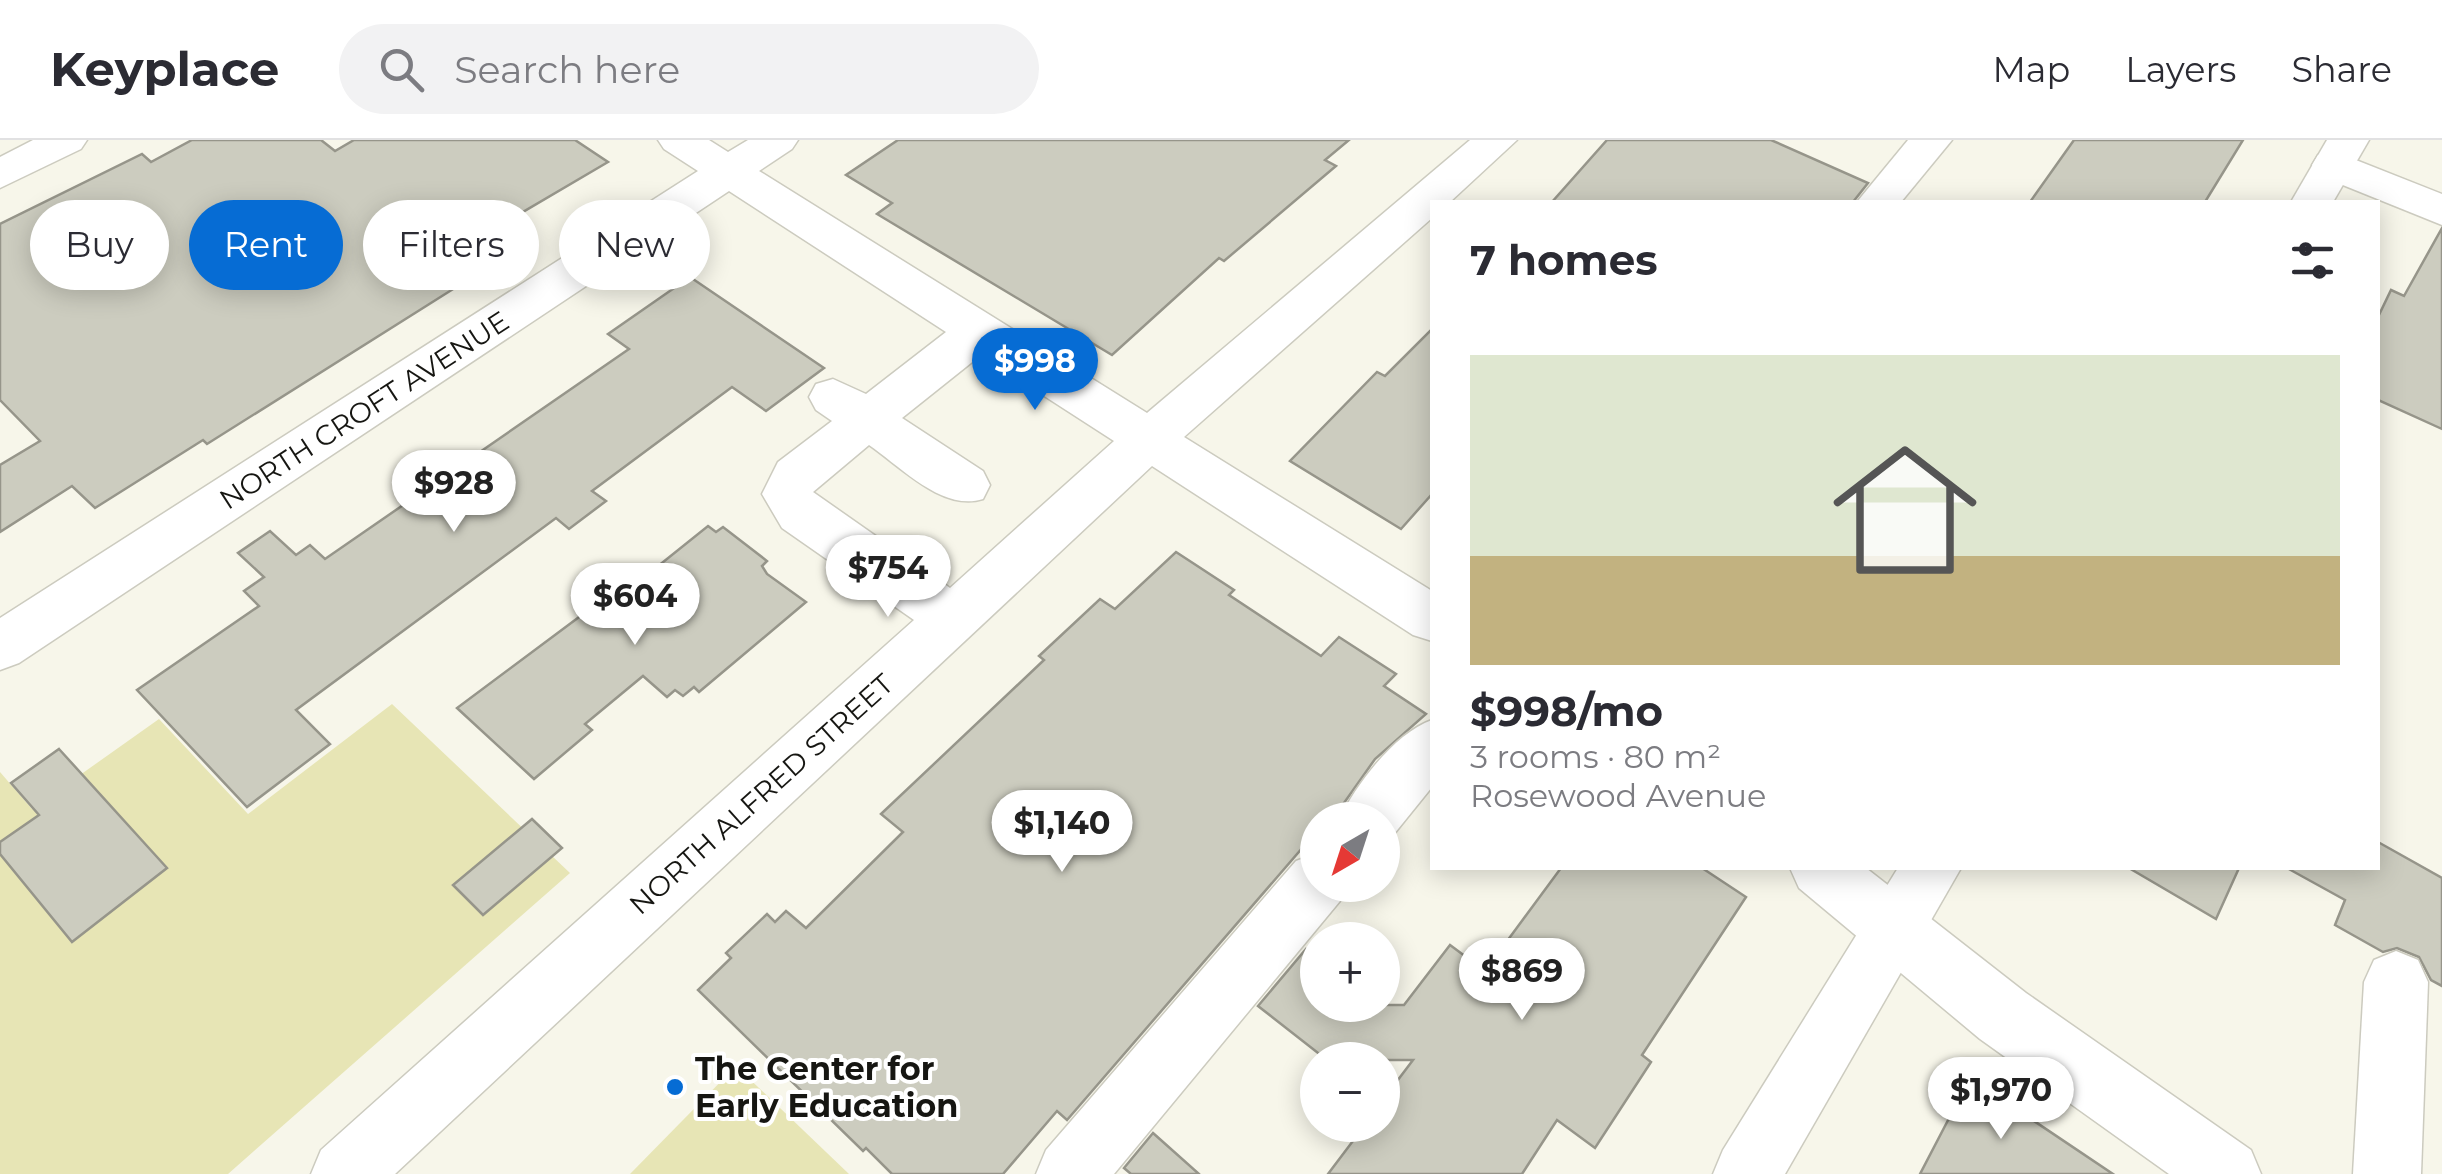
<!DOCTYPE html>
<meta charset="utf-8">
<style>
body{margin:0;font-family:Montserrat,sans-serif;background:#f2f2f3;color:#2b2b33;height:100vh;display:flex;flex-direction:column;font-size:38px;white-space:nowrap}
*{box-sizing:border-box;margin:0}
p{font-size:32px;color:#7c7c81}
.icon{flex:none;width:55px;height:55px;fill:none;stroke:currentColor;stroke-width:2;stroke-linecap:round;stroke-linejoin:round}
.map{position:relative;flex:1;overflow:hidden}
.sheet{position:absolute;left:1430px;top:60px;width:950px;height:670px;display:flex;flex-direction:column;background:#fff;border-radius:0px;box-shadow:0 5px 25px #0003}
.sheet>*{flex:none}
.banner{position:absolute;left:30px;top:60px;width:950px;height:90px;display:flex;gap:20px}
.needle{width:65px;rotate:219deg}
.tools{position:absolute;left:1300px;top:662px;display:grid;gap:20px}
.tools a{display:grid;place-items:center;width:100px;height:100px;border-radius:50%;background:#fff;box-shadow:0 5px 25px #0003;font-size:50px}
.price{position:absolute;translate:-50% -85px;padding:0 22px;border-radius:35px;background:#fff;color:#222;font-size:32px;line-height:65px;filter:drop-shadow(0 2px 5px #0008)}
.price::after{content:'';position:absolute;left:50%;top:60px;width:30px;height:22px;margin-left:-15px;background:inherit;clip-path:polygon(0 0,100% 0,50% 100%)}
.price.selected{background:#066cd4;color:#fff}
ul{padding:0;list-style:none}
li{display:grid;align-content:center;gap:20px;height:530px;padding:0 40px}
li span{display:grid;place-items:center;height:310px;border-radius:0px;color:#555}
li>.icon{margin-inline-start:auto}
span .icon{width:180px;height:180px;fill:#fffc;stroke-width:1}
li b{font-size:42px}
h2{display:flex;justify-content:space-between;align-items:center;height:120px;padding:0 40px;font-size:42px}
.pill{padding:0 35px;border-radius:45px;background:#fff;box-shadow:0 5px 25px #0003;font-size:35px;line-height:90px}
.pill.selected{background:#066cd4;color:#fff}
header{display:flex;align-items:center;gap:60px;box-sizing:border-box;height:140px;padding:0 50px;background:#fff;border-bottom:2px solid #e1e1e2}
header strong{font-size:48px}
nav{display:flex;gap:55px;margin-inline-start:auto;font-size:35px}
.search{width:700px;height:90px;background:#f2f2f3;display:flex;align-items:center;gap:25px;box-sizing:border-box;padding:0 35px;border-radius:55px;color:#7c7c81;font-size:38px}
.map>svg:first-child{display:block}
.green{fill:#e7e5b5}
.building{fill:#ccccbf;stroke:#96958a;stroke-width:2.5}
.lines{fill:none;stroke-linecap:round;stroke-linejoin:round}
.minor-casing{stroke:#cccbbf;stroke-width:3}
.major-casing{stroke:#cccbbf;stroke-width:3}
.minor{fill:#fff;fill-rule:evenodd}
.major{fill:#fff;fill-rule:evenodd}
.poi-dot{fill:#066cd4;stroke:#fff;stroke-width:4}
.labels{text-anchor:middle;stroke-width:8;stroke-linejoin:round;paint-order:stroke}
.street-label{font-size:28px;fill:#161612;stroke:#fff}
.near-poi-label{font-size:32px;font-weight:bold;fill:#161612;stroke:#fff;text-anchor:start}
</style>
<header>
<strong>Keyplace</strong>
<div class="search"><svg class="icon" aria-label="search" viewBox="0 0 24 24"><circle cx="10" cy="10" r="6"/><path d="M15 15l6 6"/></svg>Search here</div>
<nav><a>Map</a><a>Layers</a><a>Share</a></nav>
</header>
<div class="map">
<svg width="2442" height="1034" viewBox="0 0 2442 1034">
<rect width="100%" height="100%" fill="#f7f6ea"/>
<g class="green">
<path d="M392,564L570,733L228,1034H0V632L32,669L159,579L248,674Z"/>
<path d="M736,926L849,1034H630Z"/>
</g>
<g class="building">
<path d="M192,0H321L335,11L354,0H575L608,22L470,103L496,122L207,304L203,300L95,368L72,346L0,392V325L40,301L0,260V84L142,14L151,22Z"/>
<path d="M898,0H1349L1325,20L1336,26L1224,121L1219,118L1112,215L877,74L892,63L846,35Z"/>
<path d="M1607,0H1771L1868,43L1853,62H1552Z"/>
<path d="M2074,0H2243L2205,62H2030Z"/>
<path d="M2442,88V289L2378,260V177L2391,150L2404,156Z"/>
<path d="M690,137L824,228L766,271L732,247L592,351L606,361L569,389L556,378L296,570L330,604L247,667L137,550L259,466L244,451L264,437L238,413L270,391L296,415L310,405L325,419L629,209L608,194Z"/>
<path d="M1432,189V354L1401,389L1290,321L1377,232L1385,236Z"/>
<path d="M708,386L716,392L723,387L767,421L762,426L767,434L806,462L699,552L694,547L683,556L675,550L667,557L643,536L585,584L592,590L534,639L457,568L606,457L612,463Z"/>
<path d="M1176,412L1234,450L1229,455L1321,516L1339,497L1396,534L1384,546L1426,574L1375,619L1332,680H1318V697L1304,706L1067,980L1057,971L1003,1034H892L866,1008L863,1011L698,850L731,818L726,813L767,774L775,782L786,771L806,788L903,692L881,674L1044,520L1039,516L1100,459L1115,469Z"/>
<path d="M59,609L167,728L72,802L0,714V702L39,675L11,643Z"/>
<path d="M532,679L562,708L483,775L453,745Z"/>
<path d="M2378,702L2442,738V846L2431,840L2419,817L2397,808L2383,812L2335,785L2345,760L2287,728H2378Z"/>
<path d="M1561,728H1702L1746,757L1642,915L1651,922L1595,1008L1557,980L1522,1034H1328L1365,985H1382V961L1413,920H1327L1258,866L1306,809L1318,818V865H1404L1450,805L1485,831Z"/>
<path d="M2129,728H2239L2216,779Z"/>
<path d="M1970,938L2113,1034H1920Z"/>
<path d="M1153,993L1199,1034H1131L1124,1028Z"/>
</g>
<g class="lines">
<g class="minor-casing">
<g id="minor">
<path d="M33,0H87L81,9L0,48V17Z"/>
<path d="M658,0H709L728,12L748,0H798L792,9L759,31L1147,273L1470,0H1517L1450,62H1432V78L1184,297L1432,451V501L1413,495L1152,326L395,1034H311L321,1010L914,480L782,388L762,354L778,322L832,281L816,270L809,257L816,244L833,239L866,254L946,192L729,51L19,523L0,530V478L698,31L664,9ZM981,215L1114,301L950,448L813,352L869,305C901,327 943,372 983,359L990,345L983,331L902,278Z"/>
<path d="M1908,0H1952L1901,62H1857Z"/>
<path d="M2333,11L2442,54V85L2318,35L2312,25L2318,15Z"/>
<path d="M1432,580V647L1390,699L1382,702V680H1339C1356,644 1395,593 1432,580Z"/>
<path d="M1318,713V745H1347L1340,761L1114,1034H1036L1046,1010L1296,721Z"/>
<path d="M1790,728H1866L2026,853L2251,1010L2261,1034H2169L1980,899L1799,748Z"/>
<path d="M2396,811L2418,820L2428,842L2421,1034H2353L2364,842L2374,820Z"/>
</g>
</g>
<g class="major-casing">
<g id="major">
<path d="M2327,0H2369L2333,62H2291Z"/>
<path d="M1898,728H1961L1785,1034H1713L1723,1010Z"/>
</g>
</g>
<use href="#minor" class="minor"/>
<use href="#major" class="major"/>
</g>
<circle class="poi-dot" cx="675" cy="947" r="10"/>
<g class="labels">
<g class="street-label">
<text transform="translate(364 270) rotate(-33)" y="10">NORTH CROFT AVENUE</text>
<text transform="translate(761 654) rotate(-42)" y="10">NORTH ALFRED STREET</text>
</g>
<g class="near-poi-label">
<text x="695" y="940">The Center for<tspan x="695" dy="37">Early Education</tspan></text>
</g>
</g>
</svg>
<div class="tools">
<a><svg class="needle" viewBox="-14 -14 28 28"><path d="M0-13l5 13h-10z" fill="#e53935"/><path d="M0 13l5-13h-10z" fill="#7c7c81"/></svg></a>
<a>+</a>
<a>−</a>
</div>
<b class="price selected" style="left:1035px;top:273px">$998</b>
<b class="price" style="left:454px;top:395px">$928</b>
<b class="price" style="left:888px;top:480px">$754</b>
<b class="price" style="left:635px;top:508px">$604</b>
<b class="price" style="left:1062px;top:735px">$1,140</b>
<b class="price" style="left:1522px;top:883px">$869</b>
<b class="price" style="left:2001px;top:1002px">$1,970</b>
<div class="banner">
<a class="pill">Buy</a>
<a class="pill selected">Rent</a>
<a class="pill">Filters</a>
<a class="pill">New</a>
</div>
<section class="sheet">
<h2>7 homes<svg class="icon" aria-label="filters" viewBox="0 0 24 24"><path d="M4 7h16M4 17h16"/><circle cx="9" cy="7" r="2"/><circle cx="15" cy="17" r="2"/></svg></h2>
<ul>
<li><span style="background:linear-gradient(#dfe7d0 65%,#c2b280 0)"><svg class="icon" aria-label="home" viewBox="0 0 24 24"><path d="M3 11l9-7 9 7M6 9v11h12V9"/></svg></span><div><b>$998/mo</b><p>3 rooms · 80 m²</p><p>Rosewood Avenue</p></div></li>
</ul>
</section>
</div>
